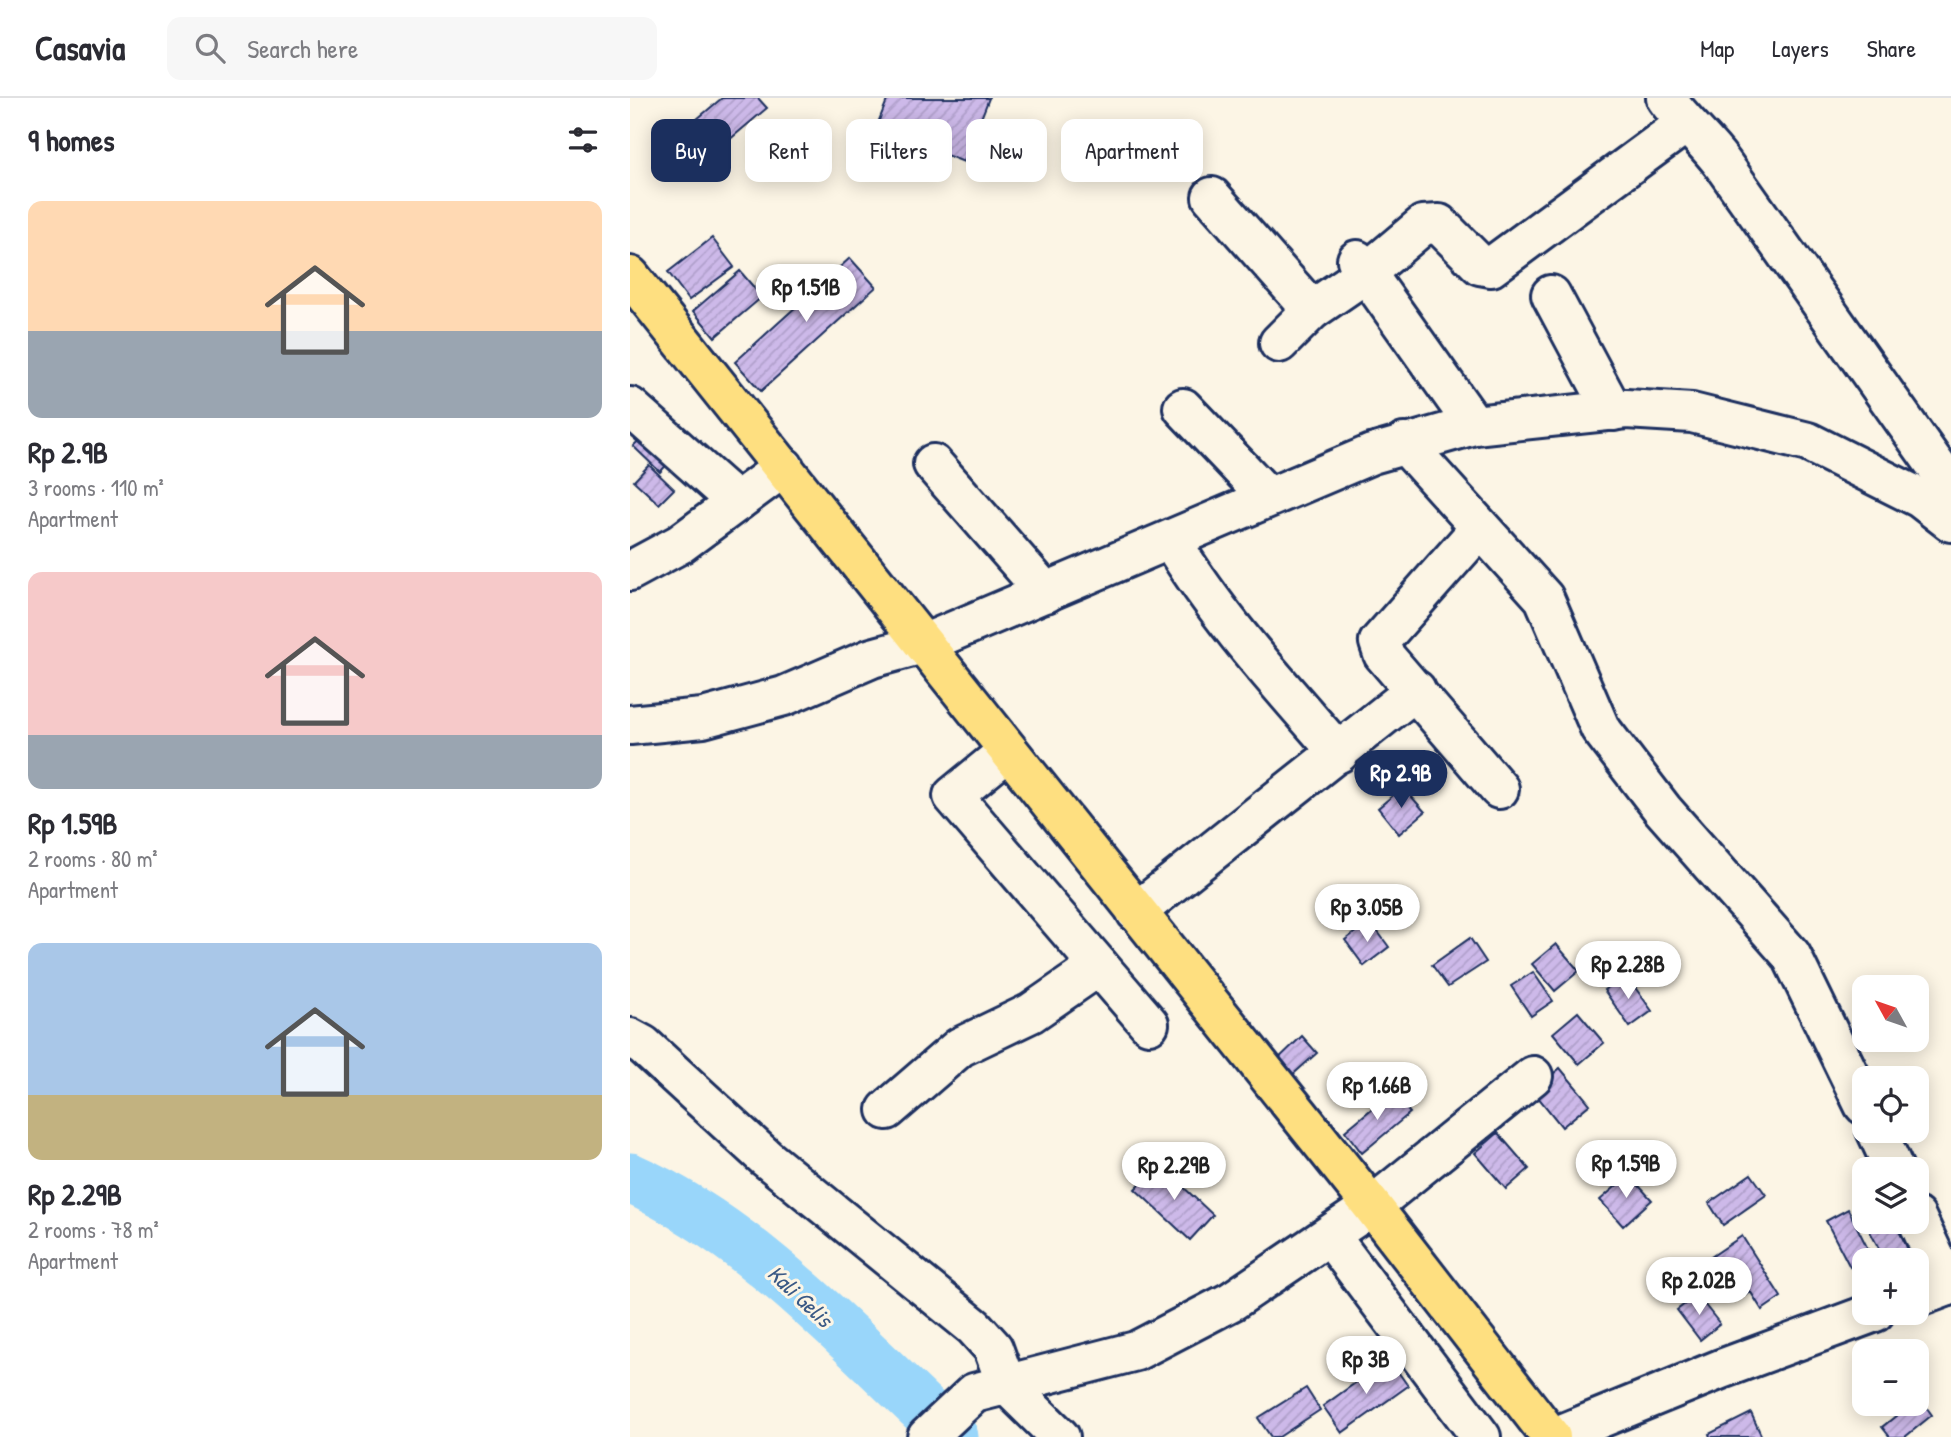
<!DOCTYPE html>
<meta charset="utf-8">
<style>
body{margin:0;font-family:"Patrick Hand",sans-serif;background:#f7f7f7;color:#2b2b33;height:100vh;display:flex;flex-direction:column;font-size:26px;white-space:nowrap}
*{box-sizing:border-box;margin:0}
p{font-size:23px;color:#7c7c81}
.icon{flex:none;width:38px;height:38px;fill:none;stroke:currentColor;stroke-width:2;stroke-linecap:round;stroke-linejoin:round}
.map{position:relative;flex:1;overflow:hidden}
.side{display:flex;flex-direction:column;background:#fff;width:630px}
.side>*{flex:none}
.top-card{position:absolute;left:21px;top:21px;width:665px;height:63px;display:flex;gap:14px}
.needle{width:46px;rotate:310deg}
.buttons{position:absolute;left:1222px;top:877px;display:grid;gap:14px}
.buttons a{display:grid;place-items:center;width:77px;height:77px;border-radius:14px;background:#fff;box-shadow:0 4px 18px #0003;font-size:35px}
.price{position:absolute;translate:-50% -60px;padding:0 16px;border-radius:24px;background:#fff;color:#222;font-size:23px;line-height:46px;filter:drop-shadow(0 2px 4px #0008)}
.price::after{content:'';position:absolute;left:50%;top:42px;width:21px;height:16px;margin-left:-10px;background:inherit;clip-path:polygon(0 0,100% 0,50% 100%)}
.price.active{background:#1b2f5e;color:#fff}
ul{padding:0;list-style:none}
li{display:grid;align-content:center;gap:14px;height:371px;padding:0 28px}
li span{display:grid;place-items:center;height:217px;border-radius:14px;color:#555}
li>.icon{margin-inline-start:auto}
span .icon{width:126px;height:126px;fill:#fffc;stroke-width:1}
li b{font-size:30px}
h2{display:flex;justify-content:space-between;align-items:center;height:84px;padding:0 28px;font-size:30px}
.tag{padding:0 24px;border-radius:14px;background:#fff;box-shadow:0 4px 18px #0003;font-size:24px;line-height:63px}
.tag.active{background:#1b2f5e;color:#fff}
header{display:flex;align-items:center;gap:42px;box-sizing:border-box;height:98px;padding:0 35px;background:#fff;border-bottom:2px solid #e1e1e2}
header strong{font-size:33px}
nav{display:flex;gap:38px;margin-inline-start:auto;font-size:24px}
.search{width:490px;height:63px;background:#f7f7f7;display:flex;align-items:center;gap:18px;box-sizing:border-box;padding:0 24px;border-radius:14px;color:#7c7c81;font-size:26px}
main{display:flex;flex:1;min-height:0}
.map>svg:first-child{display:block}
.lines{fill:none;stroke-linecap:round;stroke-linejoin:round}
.river{stroke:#99d6fa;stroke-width:51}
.building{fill:url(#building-hatch);stroke:#1b2f5e;stroke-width:2}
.minor-casing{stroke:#1b2f5e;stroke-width:44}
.major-casing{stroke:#1b2f5e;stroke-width:44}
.minor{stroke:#fcf5e5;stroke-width:38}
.major{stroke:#fedf80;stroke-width:38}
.labels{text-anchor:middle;stroke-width:6;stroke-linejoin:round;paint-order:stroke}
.water-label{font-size:23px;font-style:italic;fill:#3a5985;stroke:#fcf5e5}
</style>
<header>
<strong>Casavia</strong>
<div class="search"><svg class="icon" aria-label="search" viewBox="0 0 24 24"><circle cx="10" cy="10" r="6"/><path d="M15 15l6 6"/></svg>Search here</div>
<nav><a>Map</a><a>Layers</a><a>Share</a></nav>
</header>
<main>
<section class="side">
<h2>9 homes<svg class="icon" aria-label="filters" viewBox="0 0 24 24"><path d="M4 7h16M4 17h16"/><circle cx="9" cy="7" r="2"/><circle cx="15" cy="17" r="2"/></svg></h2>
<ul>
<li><span style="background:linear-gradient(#ffd9b3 60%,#9aa5b1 0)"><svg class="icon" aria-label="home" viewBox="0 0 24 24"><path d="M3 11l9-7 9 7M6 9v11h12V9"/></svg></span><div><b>Rp 2.9B</b><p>3 rooms · 110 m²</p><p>Apartment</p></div></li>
<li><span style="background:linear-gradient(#f6c9c9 75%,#9aa5b1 0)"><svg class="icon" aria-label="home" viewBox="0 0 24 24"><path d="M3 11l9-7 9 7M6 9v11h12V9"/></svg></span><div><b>Rp 1.59B</b><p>2 rooms · 80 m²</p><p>Apartment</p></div></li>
<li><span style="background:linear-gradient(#a9c7e8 70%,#c2b280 0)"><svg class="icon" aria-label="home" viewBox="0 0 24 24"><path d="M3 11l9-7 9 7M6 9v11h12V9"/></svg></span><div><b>Rp 2.29B</b><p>2 rooms · 78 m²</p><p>Apartment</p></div></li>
</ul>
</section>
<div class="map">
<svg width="1321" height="1339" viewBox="0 0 1321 1339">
<defs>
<pattern id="building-hatch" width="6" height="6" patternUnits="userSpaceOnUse" patternTransform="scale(1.75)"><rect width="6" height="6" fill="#cdb9e9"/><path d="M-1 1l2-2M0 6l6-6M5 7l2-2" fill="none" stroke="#af9fca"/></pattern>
</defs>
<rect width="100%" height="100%" fill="#fcf5e5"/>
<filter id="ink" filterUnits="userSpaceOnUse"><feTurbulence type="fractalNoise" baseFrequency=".0143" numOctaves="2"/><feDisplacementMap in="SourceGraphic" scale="14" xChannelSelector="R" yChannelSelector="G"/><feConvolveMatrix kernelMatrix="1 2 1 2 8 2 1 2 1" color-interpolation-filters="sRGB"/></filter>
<g filter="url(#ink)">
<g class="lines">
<path class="river" d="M0,1080C124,1135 224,1248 323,1339"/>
</g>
<g class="building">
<path d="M92,0H128L137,10L53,81L29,53Z"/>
<path d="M258,0H359L334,64L246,30Z"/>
<path d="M82,140L104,169L59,202L38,174Z"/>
<path d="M220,160L246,189L131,293L105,264Z"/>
<path d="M110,173L132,199L85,239L63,213Z"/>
<path d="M18,334L44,359L30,374L3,348Z"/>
<path d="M19,367L44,391L29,406L4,383Z"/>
<path d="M773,689L795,714L769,736L748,710Z"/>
<path d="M740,823L759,849L734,868L715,842Z"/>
<path d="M840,840L856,864L818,889L802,867Z"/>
<path d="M926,846L949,873L925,893L902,866Z"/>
<path d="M903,874L923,903L901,918L881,888Z"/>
<path d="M996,877L1022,913L1000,929L974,892Z"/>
<path d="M948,914L974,945L949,966L923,935Z"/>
<path d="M672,938L687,955L659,980L645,964Z"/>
<path d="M930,970L960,1006L932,1029L903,993Z"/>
<path d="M762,994L780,1015L732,1055L715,1033Z"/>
<path d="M868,1035L899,1071L876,1091L845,1055Z"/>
<path d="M529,1066L583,1117L560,1142L505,1091Z"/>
<path d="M1121,1076L1136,1097L1093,1127L1079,1105Z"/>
<path d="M999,1077L1022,1102L993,1128L970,1102Z"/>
<path d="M1218,1111L1241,1157L1220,1169L1196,1123Z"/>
<path d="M1235,1124H1264L1283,1159L1255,1162Z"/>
<path d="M1112,1138L1151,1199L1132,1212L1120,1193L1108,1201L1081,1159Z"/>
<path d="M1067,1197L1090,1226L1070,1242L1047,1212Z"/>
<path d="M759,1261L778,1288L712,1335L693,1308Z"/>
<path d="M676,1290L690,1312L649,1339H641L628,1320Z"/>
<path d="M1289,1299L1302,1317L1275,1339H1260L1252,1329L1281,1306H1286Z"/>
<path d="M1121,1315L1132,1339H1080L1079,1336Z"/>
</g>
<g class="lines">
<g class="minor-casing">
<g id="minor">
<path d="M1036,0C1053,24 1075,42 1092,65L1321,389"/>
<path d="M582,99L682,212"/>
<path d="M727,162L844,327"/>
<path d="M921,197L983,313"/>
<path d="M649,245L682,212L736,175L793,127L809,126L850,167L861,169L1055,26"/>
<path d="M0,309L107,404"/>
<path d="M553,310L638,399"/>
<path d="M774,345L914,500L970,630L1033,712L1161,857L1234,1007"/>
<path d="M303,366L416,495"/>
<path d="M850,430L749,544L753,556L869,691"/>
<path d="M541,442C588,520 649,586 709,655"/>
<path d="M0,473L50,446L154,369"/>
<path d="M0,627L73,620L154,598L242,560L293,546L742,356L844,327L996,311L1062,315L1178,344L1290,400L1321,424"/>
<path d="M378,653L323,698L519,926"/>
<path d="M506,814L786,592"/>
<path d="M0,940L13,947L136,1060L344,1229L363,1250L376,1286L430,1339"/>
<path d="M257,1012L330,949L401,915L469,868"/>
<path d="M1246,1032L1264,1071"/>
<path d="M1286,1119L1318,1188"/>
<path d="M700,1138L851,1339"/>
<path d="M1286,1200L1321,1187"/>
<path d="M297,1339L344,1295L506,1253L602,1203L742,1108L903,978"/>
<path d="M924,1339L1091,1271L1245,1214"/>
</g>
</g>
<g class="major-casing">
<path id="major" d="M0,178L742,1108L921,1339"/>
</g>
<use href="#minor" class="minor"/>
<use href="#major" class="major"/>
</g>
</g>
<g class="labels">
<g class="water-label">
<text transform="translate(170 1198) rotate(43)" y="8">Kali Gelis</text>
</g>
</g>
</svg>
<div class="buttons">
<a><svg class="needle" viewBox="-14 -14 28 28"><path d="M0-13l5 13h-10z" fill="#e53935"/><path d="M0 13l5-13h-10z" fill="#7c7c81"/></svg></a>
<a><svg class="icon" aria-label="locate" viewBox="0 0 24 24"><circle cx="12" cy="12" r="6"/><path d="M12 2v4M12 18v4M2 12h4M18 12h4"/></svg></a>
<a><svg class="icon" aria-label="layers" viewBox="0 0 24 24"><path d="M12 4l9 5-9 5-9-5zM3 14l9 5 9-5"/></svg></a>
<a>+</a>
<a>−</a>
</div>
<b class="price" style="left:176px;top:226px">Rp 1.51B</b>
<b class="price active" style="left:771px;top:712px">Rp 2.9B</b>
<b class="price" style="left:737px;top:846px">Rp 3.05B</b>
<b class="price" style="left:998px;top:903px">Rp 2.28B</b>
<b class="price" style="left:747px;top:1024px">Rp 1.66B</b>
<b class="price" style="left:996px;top:1102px">Rp 1.59B</b>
<b class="price" style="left:544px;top:1104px">Rp 2.29B</b>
<b class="price" style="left:1069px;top:1219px">Rp 2.02B</b>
<b class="price" style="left:736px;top:1298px">Rp 3B</b>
<div class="top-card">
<a class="tag active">Buy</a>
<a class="tag">Rent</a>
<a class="tag">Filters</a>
<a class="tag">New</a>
<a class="tag">Apartment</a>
</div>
</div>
</main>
